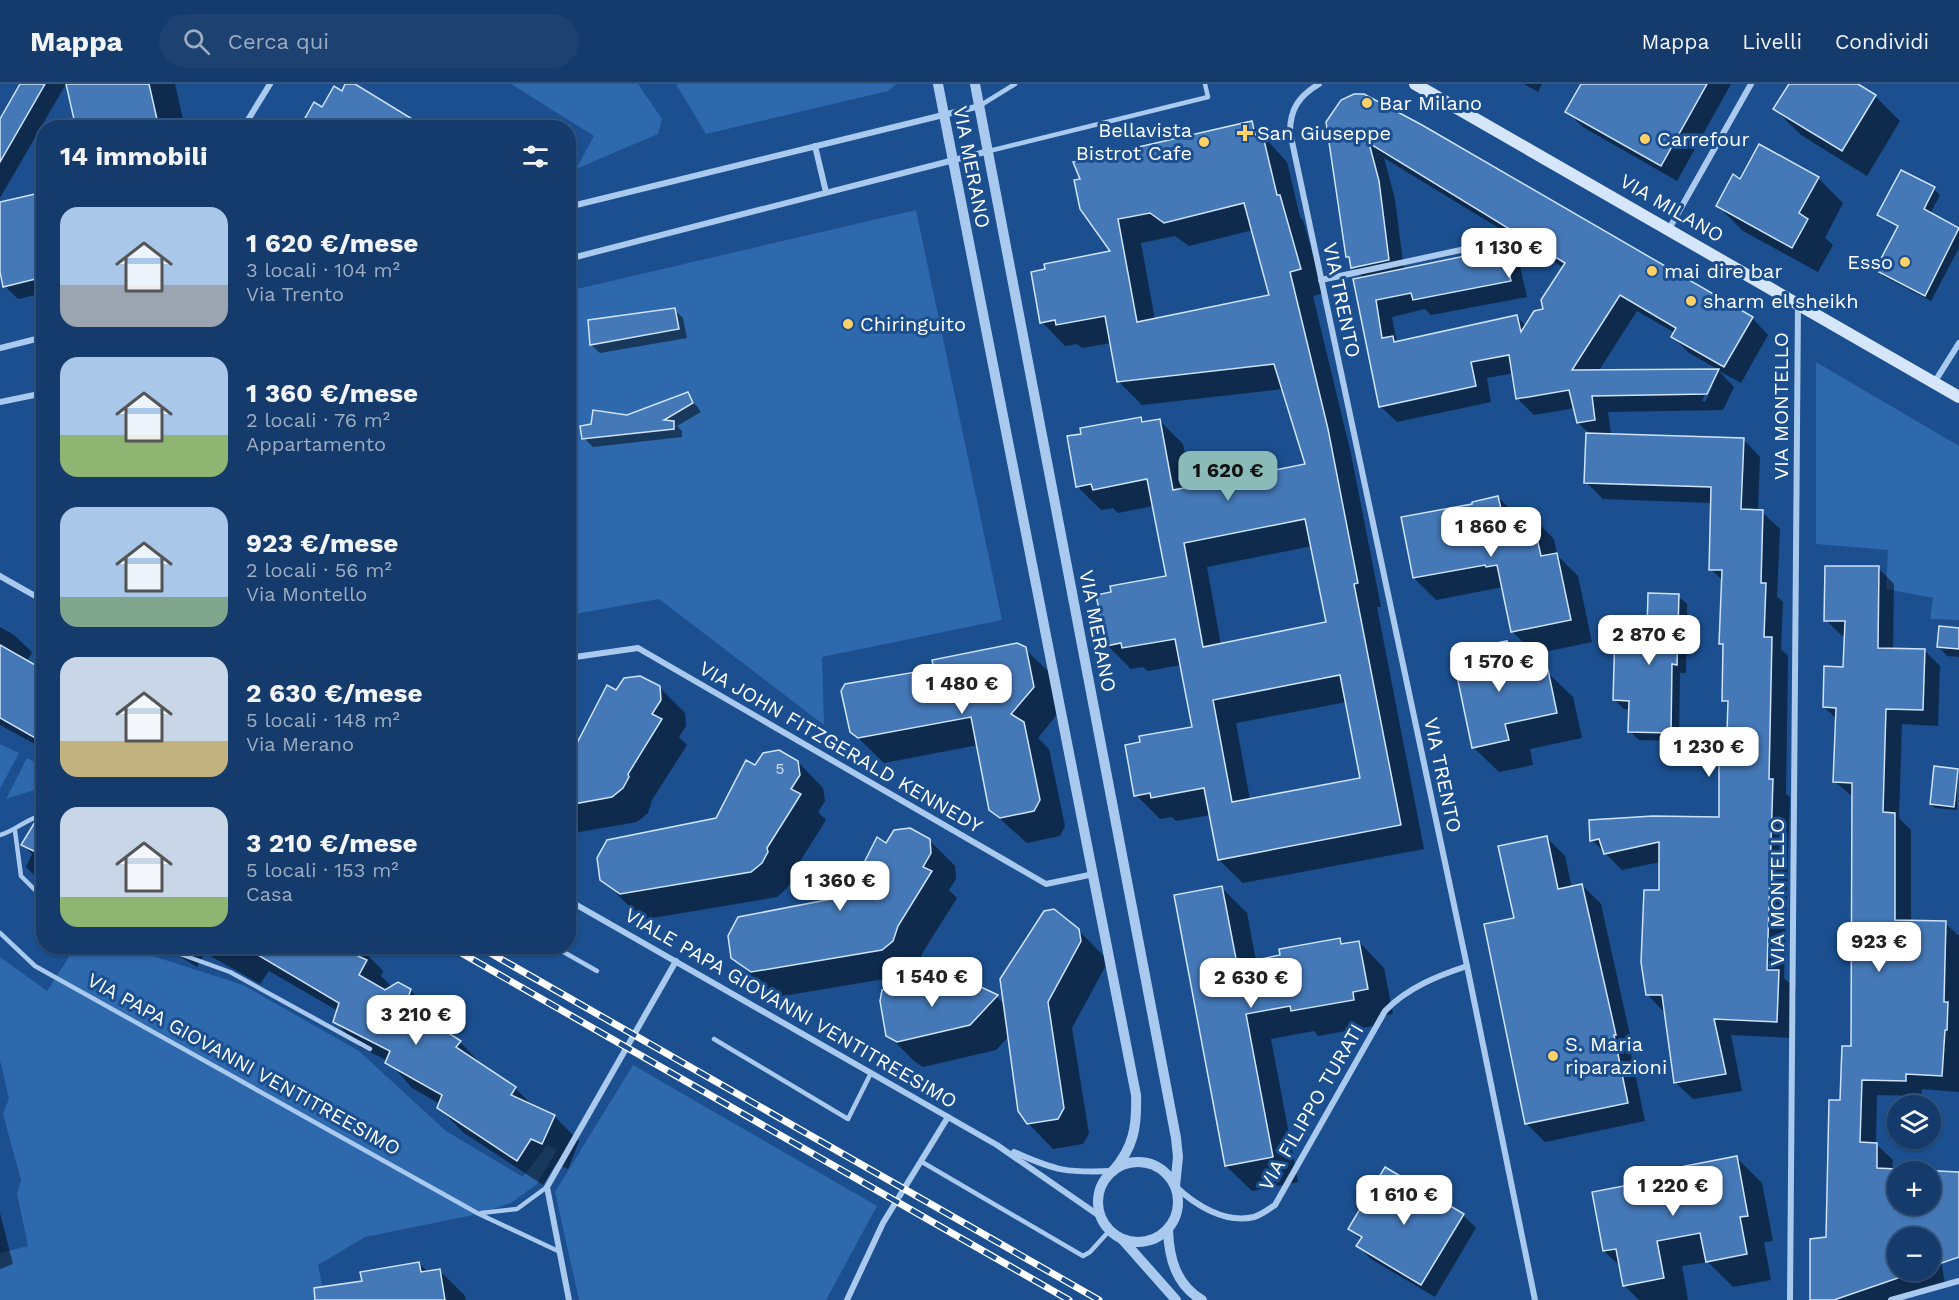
<!DOCTYPE html>
<html lang="it">
<meta charset="utf-8">
<style>
body{margin:0;font-family:"Work Sans",sans-serif;background:#1d4271;color:#f1f3f6;height:100vh;display:flex;flex-direction:column;font-size:22px;white-space:nowrap}
*{box-sizing:border-box;margin:0}
p{font-size:20px;color:#9dadc1}
.icon{flex:none;width:33px;height:33px;fill:none;stroke:currentColor;stroke-width:2;stroke-linecap:round;stroke-linejoin:round}
.map{position:relative;flex:1;overflow:hidden}
.drawer{position:absolute;left:36px;top:36px;width:540px;height:834px;display:flex;flex-direction:column;background:#143b6b;border-radius:24px;box-shadow:0 2px 4px #0004,0 0 0 2px #33557e}
.drawer>*{flex:none}
.controls{position:absolute;left:1887px;top:1011px;display:grid;gap:12px}
.controls a{display:grid;place-items:center;width:54px;height:54px;border-radius:50%;background:#143b6b;box-shadow:0 2px 4px #0004,0 0 0 2px #33557e;font-size:30px}
.price{position:absolute;translate:-50% -51px;padding:0 14px;border-radius:12px;background:#fff;color:#222;font-size:20px;line-height:39px;filter:drop-shadow(0 2px 3px #0008)}
.price::after{content:'';position:absolute;left:50%;top:36px;width:18px;height:14px;margin-left:-9px;background:inherit;clip-path:polygon(0 0,100% 0,50% 100%)}
.price.current{background:#8bbbb9;color:#111}
ul{padding:0;list-style:none}
li{display:flex;align-items:center;gap:18px;height:150px;padding:0 24px}
li span{display:grid;place-items:center;flex:none;width:168px;height:120px;border-radius:18px;color:#555}
li>.icon{margin-inline-start:auto}
span .icon{width:72px;height:72px;fill:#fffc;stroke-width:1}
li b{font-size:26px}
h2{display:flex;justify-content:space-between;align-items:center;height:72px;padding:0 24px;font-size:26px}
header{display:flex;align-items:center;gap:36px;box-sizing:border-box;height:84px;padding:0 30px;background:#143b6b;border-bottom:2px solid #33557e}
header strong{font-size:28px}
nav{display:flex;gap:33px;margin-inline-start:auto;font-size:21px}
.search{width:420px;height:54px;background:#1d4271;display:flex;align-items:center;gap:15px;box-sizing:border-box;padding:0 21px;border-radius:33px;color:#9dadc1;font-size:22px}
.map>svg:first-child{display:block}
.green{fill:#2e69ad}
.shadow{fill:#0007;fill-rule:evenodd}
.building{fill:#4478b7;stroke:#cfe3fa;stroke-width:1.5;fill-rule:evenodd}
.lines{fill:none;stroke-linecap:round;stroke-linejoin:round}
.service{stroke:#a9c9ee;stroke-width:4.5}
.minor{stroke:#a9c9ee;stroke-width:6}
.tertiary{stroke:#a9c9ee;stroke-width:10}
.secondary{stroke:#d6e6fa;stroke-width:12}
.rail-casing{stroke:#fff;stroke-width:7}
.rail{stroke:#1b4f8f;stroke-width:4.5;stroke-dasharray:14;stroke-linecap:butt}
.poi-dot{fill:#ffd166;stroke:#1b4f8f;stroke-width:2}
.labels{text-anchor:middle;stroke-width:6;stroke-linejoin:round;paint-order:stroke}
.number-label{font-size:16px;fill:#d0dded}
.poi-label{font-size:20px;fill:#fff;stroke:#1b4f8f;text-anchor:start}
.street-label{font-size:20px;fill:#fff;stroke:#1b4f8f}
</style>
<header>
<strong>Mappa</strong>
<div class="search"><svg class="icon" aria-label="search" viewBox="0 0 24 24"><circle cx="10" cy="10" r="6"/><path d="M15 15l6 6"/></svg>Cerca qui</div>
<nav><a>Mappa</a><a>Livelli</a><a>Condividi</a></nav>
</header>
<div class="map">
<svg width="1959" height="1216" viewBox="0 0 1959 1216">
<rect width="100%" height="100%" fill="#1b4f8f"/>
<g class="green">
<path d="M511,0H638L662,35L658,50L576,85L594,52Z"/>
<path d="M676,0H896L888,7L706,50Z"/>
<path d="M916,126L1002,536L822,573L824,641L659,515L569,531L568,207Z"/>
<path d="M1816,278L1959,362V536L1930,535L1933,514L1886,505L1888,466L1816,460Z"/>
<path d="M0,660L19,669L0,705Z"/>
<path d="M27,674L43,682V703L6,715Z"/>
<path d="M76,862L125,863L243,901L359,967L446,1047L523,1093L547,1061L557,1066L537,1100L511,1119L478,1130L365,1153L318,1181L325,1216H0V1169L28,1162L17,1110L21,1096L3,1030L9,1015L0,976V873L47,907Z"/>
<path d="M633,981L877,1122L826,1216H579L555,1108Z"/>
</g>
<g class="shadow">
<path d="M22,0H66L0,114V38Z"/>
<path d="M68,0H175L185,44H78Z"/>
<path d="M1524,0H1542L1538,8Z"/>
<path d="M1582,0H1731L1677,97L1583,43L1567,27Z"/>
<path d="M1791,0H1855L1875,12L1900,37L1867,92L1801,51L1775,25Z"/>
<path d="M1251,39L1287,78L1300,133L1303,136L1324,209L1313,212L1351,370L1381,523H1377L1424,765L1243,799L1219,776L1211,731L1176,737L1172,733L1160,735L1136,711L1194,644L1181,581L1148,587L1143,583L1131,585L1107,561L1167,493L1153,422L1118,429L1113,424L1101,426L1077,402L1141,334L1146,339L1160,337L1183,360L1191,404L1307,381L1283,305L1142,321L1118,297L1111,259L1082,264L1077,260L1065,262L1042,238L1113,168L1081,124ZM1253,146L1271,212L1155,236L1141,159L1175,152L1189,162ZM1312,462L1328,540L1221,561L1207,483ZM1347,618L1362,695L1250,716L1236,639Z"/>
<path d="M1327,39L1752,234L1768,251L1741,299L1719,287L1734,303L1723,326L1608,328L1611,351L1743,355L1760,373L1758,427L1762,428L1780,445L1777,513L1783,518L1781,565L1788,572L1786,710L1790,713L1784,894L1796,905L1794,954L1731,951L1742,1007L1693,1015L1675,998L1664,928L1647,910L1660,808V778L1622,786L1592,756L1721,734L1727,680L1730,623L1724,617V563L1720,559L1723,497L1711,485L1712,419L1603,415L1586,398L1588,348L1578,339L1575,324L1534,331L1518,315L1514,289L1487,294L1491,318L1397,338L1380,322L1363,194L1353,183L1347,173ZM1384,74L1564,184L1545,226L1526,242L1517,233L1397,259L1392,233L1425,225L1431,231L1527,213L1520,182L1504,166L1404,186L1395,115ZM1637,227L1675,249L1673,253L1689,269L1719,286L1598,288ZM1709,301H1713L1705,318L1702,317Z"/>
<path d="M1818,94L1843,119L1825,154L1833,161L1818,188L1743,147L1718,122L1741,97Z"/>
<path d="M1934,105L1940,111L1930,130L1959,145V164L1931,217L1883,192L1877,186L1899,144L1879,131Z"/>
<path d="M44,109V209L18,215L5,202L0,181V119Z"/>
<path d="M674,226L683,234L687,254L600,269L591,261Z"/>
<path d="M687,309L701,328L677,342L682,347V353L593,363L584,354L627,332Z"/>
<path d="M1498,413L1520,435L1532,433L1554,455L1557,471L1578,492L1592,558L1535,570L1513,548L1503,503L1436,516L1414,494Z"/>
<path d="M1878,484L1894,500L1893,566H1924L1940,582L1938,642L1902,640L1899,734L1911,746V838L1945,839L1959,852V1008L1922,1005L1921,1012L1877,1011L1876,1060L1893,1076L1892,1086L1898,1088V1120H1930L1959,1089V1166H1939L1945,1199L1895,1216H1811L1828,1154L1842,1018L1853,963V713L1834,697L1837,635L1824,623L1845,585L1846,552H1842L1826,536ZM1898,1154H1930V1186H1898Z"/>
<path d="M1678,512L1687,520L1686,589H1680L1679,657L1639,656L1630,647V625H1624L1615,616L1649,548Z"/>
<path d="M0,543L14,551L32,568L27,578L44,588V665L0,641Z"/>
<path d="M1959,545V573L1947,572L1939,563Z"/>
<path d="M1507,558L1532,584L1534,591L1547,588L1573,613L1582,654L1530,665L1533,681L1499,688L1473,663Z"/>
<path d="M1025,565L1051,590L1058,629L1038,654L1049,665L1065,742L1060,752L1027,759L990,726L978,661L884,679L851,647L935,586Z"/>
<path d="M659,603L685,629L686,642L679,653L687,661L652,716L648,729L637,738L568,750V662L578,660L617,608Z"/>
<path d="M798,678L823,704L825,717L818,728L826,736L792,790L793,794L787,804L777,813L647,835L628,821L602,795L717,735Z"/>
<path d="M1957,686V726L1935,724L1931,720Z"/>
<path d="M44,746V801L26,783L32,770L23,761Z"/>
<path d="M1546,753L1565,772L1572,804L1582,801L1601,820L1634,969L1631,970L1645,1037L1545,1058L1526,1039L1516,835Z"/>
<path d="M929,756L955,782L956,795L949,806L957,814L923,868L918,882L908,891L777,913L759,899L733,873L848,813L887,761Z"/>
<path d="M1222,804L1247,829L1256,877L1339,856L1344,861L1359,858L1384,884L1393,930L1377,933L1379,941L1318,952L1314,947L1271,955L1298,1098L1252,1107L1226,1082Z"/>
<path d="M1078,846L1104,872L1105,883L1072,944L1089,1050L1083,1060L1053,1065L1028,1039L1009,952L996,966L923,983L914,977L888,951L959,894L997,913L1005,921Z"/>
<path d="M163,862H359L383,887L381,892L392,903L410,906L435,931L433,939L460,958L485,984L515,1004L534,1023L554,1032L579,1057L568,1085L556,1080L543,1101L464,1049L439,1024L440,1020L412,1004L388,977L360,963L335,938L338,927L269,887L260,900L205,869L197,883ZM511,1007H515L507,1018Z"/>
<path d="M1737,1074L1762,1099L1773,1157L1764,1158L1771,1196L1733,1203L1708,1178L1682,1182L1688,1216H1639L1624,1201L1621,1183L1604,1167L1678,1094Z"/>
<path d="M0,1129L13,1180L0,1185Z"/>
<path d="M1463,1131L1476,1144L1435,1213L1371,1175L1358,1162L1361,1156L1350,1145Z"/>
<path d="M419,1179L428,1188L440,1187L465,1212L466,1216H344Z"/>
</g>
<g class="building">
<path d="M20,0H45L0,78V35Z"/>
<path d="M66,0H149L159,44H76Z"/>
<path d="M345,0H355L427,44H310L312,40L304,36L314,18L322,23L334,2L342,7Z"/>
<path d="M1581,0H1707L1661,82L1565,28Z"/>
<path d="M1789,0H1858L1876,11L1842,67L1773,25Z"/>
<path d="M1354,10H1364L1422,41L1753,233L1724,283L1671,253L1676,244L1620,211L1572,286L1719,285L1707,310L1592,312L1595,336L1577,339L1569,306L1516,315L1509,271L1471,278L1476,302L1379,323L1353,195L1504,164L1511,197L1413,216L1411,209L1376,216L1382,254L1393,252L1394,258L1517,231L1521,248L1534,227L1543,225L1541,216L1565,179L1369,59L1379,97L1389,176L1351,184L1349,173H1346L1326,38L1341,16Z"/>
<path d="M1252,37L1256,54L1263,52L1277,111H1280L1301,185L1290,188L1328,345L1358,499L1354,500L1401,741L1218,776L1204,704L1151,714L1150,709L1134,712L1125,661L1140,658L1139,652L1192,643L1175,555L1122,564L1121,559L1106,562L1096,511L1111,508L1110,502L1166,492L1147,395L1093,406L1091,400L1076,403L1067,352L1081,350L1080,344L1141,333L1142,338L1160,335L1173,406L1305,380L1274,280L1117,298L1105,232L1056,241L1055,236L1040,239L1031,188L1045,185L1044,180L1110,167L1080,125L1074,96L1080,95L1073,78ZM1244,119L1269,211L1137,238L1118,135L1150,129L1164,139ZM1305,435L1326,538L1203,563L1184,459ZM1340,591L1360,694L1232,718L1213,616Z"/>
<path d="M1759,60L1819,93L1799,129L1808,135L1792,164L1716,122L1733,90L1740,95Z"/>
<path d="M1901,86L1935,103L1924,125L1959,144L1925,212L1875,186L1898,142L1877,131Z"/>
<path d="M44,108V193L3,203L0,188V118Z"/>
<path d="M675,224L679,245L590,261L588,236Z"/>
<path d="M688,308L693,319L664,336L674,337V345L582,355L580,342L591,340L593,326L627,331Z"/>
<path d="M1586,349L1744,354L1741,425L1763,426L1761,499H1766L1764,553H1772L1769,695H1773L1767,886H1779L1777,938L1714,935L1726,990L1674,999L1662,911H1646L1641,878L1644,806H1659V758L1604,770L1599,755L1590,757L1589,736L1653,732L1719,733V679H1726L1728,617H1722L1723,560H1719L1722,486H1709L1711,403L1584,399Z"/>
<path d="M1498,412L1504,437L1532,432L1541,472L1557,469L1571,536L1511,548L1497,481L1486,483L1485,481L1413,494L1401,433L1472,420V418Z"/>
<path d="M1825,482H1879L1878,564L1925,565L1923,626L1886,625L1883,728L1895,729V836L1946,837L1944,918H1948L1947,946H1945L1942,992L1906,990V997L1862,996L1860,1058L1877,1059V1084L1959,1088V1173L1930,1183V1154H1898V1186H1921L1834,1216H1810V1155L1826,1153L1829,1016H1840L1842,962H1851L1852,699L1833,698L1836,624L1823,623L1824,582L1843,583L1845,537H1824ZM1898,1088H1930V1120H1898Z"/>
<path d="M1648,509L1679,510L1677,581L1672,580L1671,649L1628,648L1629,617L1613,616L1615,546H1647Z"/>
<path d="M1939,542L1959,544V565L1937,563Z"/>
<path d="M1507,557L1515,593L1548,586L1557,629L1505,640L1509,656L1472,664L1452,568Z"/>
<path d="M1017,559L1026,563L1034,603L1011,630L1024,638L1040,716L1034,727L1000,734L989,726L971,633L858,654L850,648L841,607L845,600L934,585L932,576Z"/>
<path d="M0,561L44,586V659L0,634Z"/>
<path d="M640,592L660,602L661,616L652,630L662,635L628,690L629,693L623,704L612,713L568,721V661L577,659L607,601L616,606L624,594Z"/>
<path d="M779,666L798,677L800,691L791,705L801,710L767,764L768,768L762,779L751,788L620,810L600,796L597,774L607,756L716,734L746,676L755,681L763,669Z"/>
<path d="M1934,682L1958,685L1954,723L1930,720Z"/>
<path d="M44,736V772L21,761L35,738Z"/>
<path d="M910,744L930,755L931,769L923,783L932,787L898,842L893,857L882,866L751,888L731,874L728,852L738,833L847,812L877,753L886,759L894,746Z"/>
<path d="M1547,752L1558,805L1582,800L1616,951H1614L1628,1019L1525,1040L1484,840L1514,834L1498,762Z"/>
<path d="M1222,802L1237,880L1280,871L1279,865L1340,854L1341,860L1359,857L1368,905L1353,908L1354,916L1291,927L1290,922L1246,930L1273,1073L1225,1082L1174,811Z"/>
<path d="M1054,825L1079,845L1081,857L1048,918L1064,1024L1058,1035L1027,1040L1018,1027L1000,895L1044,827Z"/>
<path d="M243,862H357L354,870L367,876L359,891L385,906L398,898L411,905L408,914L419,924L417,929L461,957L456,963L516,1003L511,1011L555,1031L542,1060L531,1055L517,1077L437,1024L442,1011L385,979L390,967L333,938L339,919Z"/>
<path d="M960,893L998,911L970,941L897,958L886,952L880,917L882,906Z"/>
<path d="M1737,1072L1748,1132L1740,1133L1747,1170L1706,1178L1700,1149L1657,1157L1664,1194L1623,1202L1616,1165L1603,1167L1592,1108L1676,1092L1675,1084Z"/>
<path d="M1385,1083L1464,1130L1421,1201L1356,1162L1362,1153L1348,1145Z"/>
<path d="M419,1178L421,1188L440,1185L445,1216H315L314,1204L362,1197L360,1188Z"/>
</g>
<g class="lines">
<g class="service">
<path d="M981,21L1015,0"/>
<path d="M989,67L1208,13L1205,0"/>
<path d="M40,310L44,359"/>
<path d="M15,747L21,792L44,815"/>
<path d="M0,751C16,747 28,733 44,731"/>
<path d="M0,849L35,882L479,1130L558,1167"/>
<path d="M158,862L230,888L370,965"/>
<path d="M553,862L597,887"/>
<path d="M714,955L848,1035L871,989"/>
<path d="M922,1078L1083,1172L1090,1168L1110,1146"/>
<path d="M481,1129L517,1125L547,1103"/>
</g>
<g class="minor">
<path d="M1319,0C1299,12 1290,25 1290,48L1467,882L1535,1216"/>
<path d="M243,44L270,0"/>
<path d="M815,62L826,108"/>
<path d="M568,123L980,22"/>
<path d="M1669,145L1751,0"/>
<path d="M568,175L989,67"/>
<path d="M1321,196L1498,158"/>
<path d="M0,264L44,253"/>
<path d="M1934,299L1959,259"/>
<path d="M0,318L44,309"/>
<path d="M0,492L44,517"/>
<path d="M568,574L638,564L1046,800L1094,790"/>
<path d="M568,816L997,1061L1101,1133"/>
<path d="M1014,1068C1056,1087 1067,1089 1113,1087"/>
<path d="M1175,1102C1195,1121 1225,1140 1254,1133C1261,1131 1269,1125 1275,1121L1385,927C1407,904 1437,892 1467,882"/>
<path d="M569,1216L547,1103L676,877"/>
<path d="M847,1216L883,1139L948,1033"/>
<path d="M1790,1216L1798,220"/>
<path d="M1891,1216L1959,1197"/>
</g>
<g class="tertiary">
<path d="M938,0L1136,1011C1137,1042 1134,1063 1113,1087"/>
<path d="M975,0L1176,1054L1178,1073L1175,1102"/>
<circle cx="1138" cy="1118" r="40"/>
<path d="M1168,1146C1169,1174 1176,1201 1202,1216"/>
<path d="M1122,1155L1176,1216"/>
</g>
<path class="secondary" d="M1415,0L1959,313"/>
<g class="rail-casing">
<g id="rail">
<path d="M449,862L1069,1216"/>
<path d="M478,862L1099,1216"/>
</g>
</g>
<use href="#rail" class="rail"/>
</g>
<g class="poi-dot">
<circle cx="1367" cy="19" r="6"/>
<path d="M1242 40h6v6h6v6h-6v6h-6v-6h-6v-6h6z"/>
<circle cx="1645" cy="55" r="6"/>
<circle cx="1204" cy="58" r="6"/>
<circle cx="1905" cy="178" r="6"/>
<circle cx="1652" cy="187" r="6"/>
<circle cx="1691" cy="217" r="6"/>
<circle cx="848" cy="240" r="6"/>
<circle cx="1553" cy="972" r="6"/>
</g>
<g class="labels">
<g class="number-label">
<text x="780" y="690">5</text>
</g>
<g class="poi-label">
<text x="1379" y="26">Bar Milano</text>
<text x="1192" y="53" text-anchor="end">Bellavista<tspan x="1192" dy="23">Bistrot Cafe</tspan></text>
<text x="1257" y="56">San Giuseppe</text>
<text x="1657" y="62">Carrefour</text>
<text x="1893" y="185" text-anchor="end">Esso</text>
<text x="1664" y="194">mai dire bar</text>
<text x="1703" y="224">sharm el sheikh</text>
<text x="860" y="247">Chiringuito</text>
<text x="1565" y="967">S. Maria<tspan x="1565" dy="23">riparazioni</tspan></text>
</g>
<g class="street-label">
<text transform="translate(972 83) rotate(79)" y="7">VIA MERANO</text>
<text transform="translate(1672 124) rotate(30)" y="7">VIA MILANO</text>
<text transform="translate(1342 216) rotate(78)" y="7">VIA TRENTO</text>
<text transform="translate(1781 322) rotate(-90)" y="7">VIA MONTELLO</text>
<text transform="translate(1098 547) rotate(79)" y="7">VIA MERANO</text>
<text transform="translate(841 663) rotate(30)" y="7">VIA JOHN FITZGERALD KENNEDY</text>
<text transform="translate(1443 691) rotate(78)" y="7">VIA TRENTO</text>
<text transform="translate(1777 808) rotate(-90)" y="7">VIA MONTELLO</text>
<text transform="translate(791 924) rotate(30)" y="7">VIALE PAPA GIOVANNI VENTITREESIMO</text>
<text transform="translate(244 980) rotate(29)" y="7">VIA PAPA GIOVANNI VENTITREESIMO</text>
<text transform="translate(1311 1023) rotate(-60)" y="7">VIA FILIPPO TURATI</text>
</g>
</g>
</svg>
<div class="controls">
<a><svg class="icon" aria-label="layers" viewBox="0 0 24 24"><path d="M12 4l9 5-9 5-9-5zM3 14l9 5 9-5"/></svg></a>
<a>+</a>
<a>−</a>
</div>
<b class="price" style="left:1509px;top:195px">1 130 €</b>
<b class="price current" style="left:1228px;top:418px">1 620 €</b>
<b class="price" style="left:1491px;top:474px">1 860 €</b>
<b class="price" style="left:1649px;top:582px">2 870 €</b>
<b class="price" style="left:1499px;top:609px">1 570 €</b>
<b class="price" style="left:962px;top:631px">1 480 €</b>
<b class="price" style="left:1709px;top:694px">1 230 €</b>
<b class="price" style="left:840px;top:828px">1 360 €</b>
<b class="price" style="left:1879px;top:889px">923 €</b>
<b class="price" style="left:932px;top:924px">1 540 €</b>
<b class="price" style="left:1251px;top:925px">2 630 €</b>
<b class="price" style="left:416px;top:962px">3 210 €</b>
<b class="price" style="left:1673px;top:1133px">1 220 €</b>
<b class="price" style="left:1404px;top:1142px">1 610 €</b>
<section class="drawer">
<h2>14 immobili<svg class="icon" aria-label="filters" viewBox="0 0 24 24"><path d="M4 7h16M4 17h16"/><circle cx="9" cy="7" r="2"/><circle cx="15" cy="17" r="2"/></svg></h2>
<ul>
<li><span style="background:linear-gradient(#a9c7e8 65%,#9aa5b1 0)"><svg class="icon" aria-label="home" viewBox="0 0 24 24"><path d="M3 11l9-7 9 7M6 9v11h12V9"/></svg></span><div><b>1 620 €/mese</b><p>3 locali · 104 m²</p><p>Via Trento</p></div></li>
<li><span style="background:linear-gradient(#a9c7e8 65%,#8fb573 0)"><svg class="icon" aria-label="home" viewBox="0 0 24 24"><path d="M3 11l9-7 9 7M6 9v11h12V9"/></svg></span><div><b>1 360 €/mese</b><p>2 locali · 76 m²</p><p>Appartamento</p></div></li>
<li><span style="background:linear-gradient(#a9c7e8 75%,#7fa58c 0)"><svg class="icon" aria-label="home" viewBox="0 0 24 24"><path d="M3 11l9-7 9 7M6 9v11h12V9"/></svg></span><div><b>923 €/mese</b><p>2 locali · 56 m²</p><p>Via Montello</p></div></li>
<li><span style="background:linear-gradient(#c9d6e8 70%,#c2b280 0)"><svg class="icon" aria-label="home" viewBox="0 0 24 24"><path d="M3 11l9-7 9 7M6 9v11h12V9"/></svg></span><div><b>2 630 €/mese</b><p>5 locali · 148 m²</p><p>Via Merano</p></div></li>
<li><span style="background:linear-gradient(#c9d6e8 75%,#8fb573 0)"><svg class="icon" aria-label="home" viewBox="0 0 24 24"><path d="M3 11l9-7 9 7M6 9v11h12V9"/></svg></span><div><b>3 210 €/mese</b><p>5 locali · 153 m²</p><p>Casa</p></div></li>
</ul>
</section>
</div>
